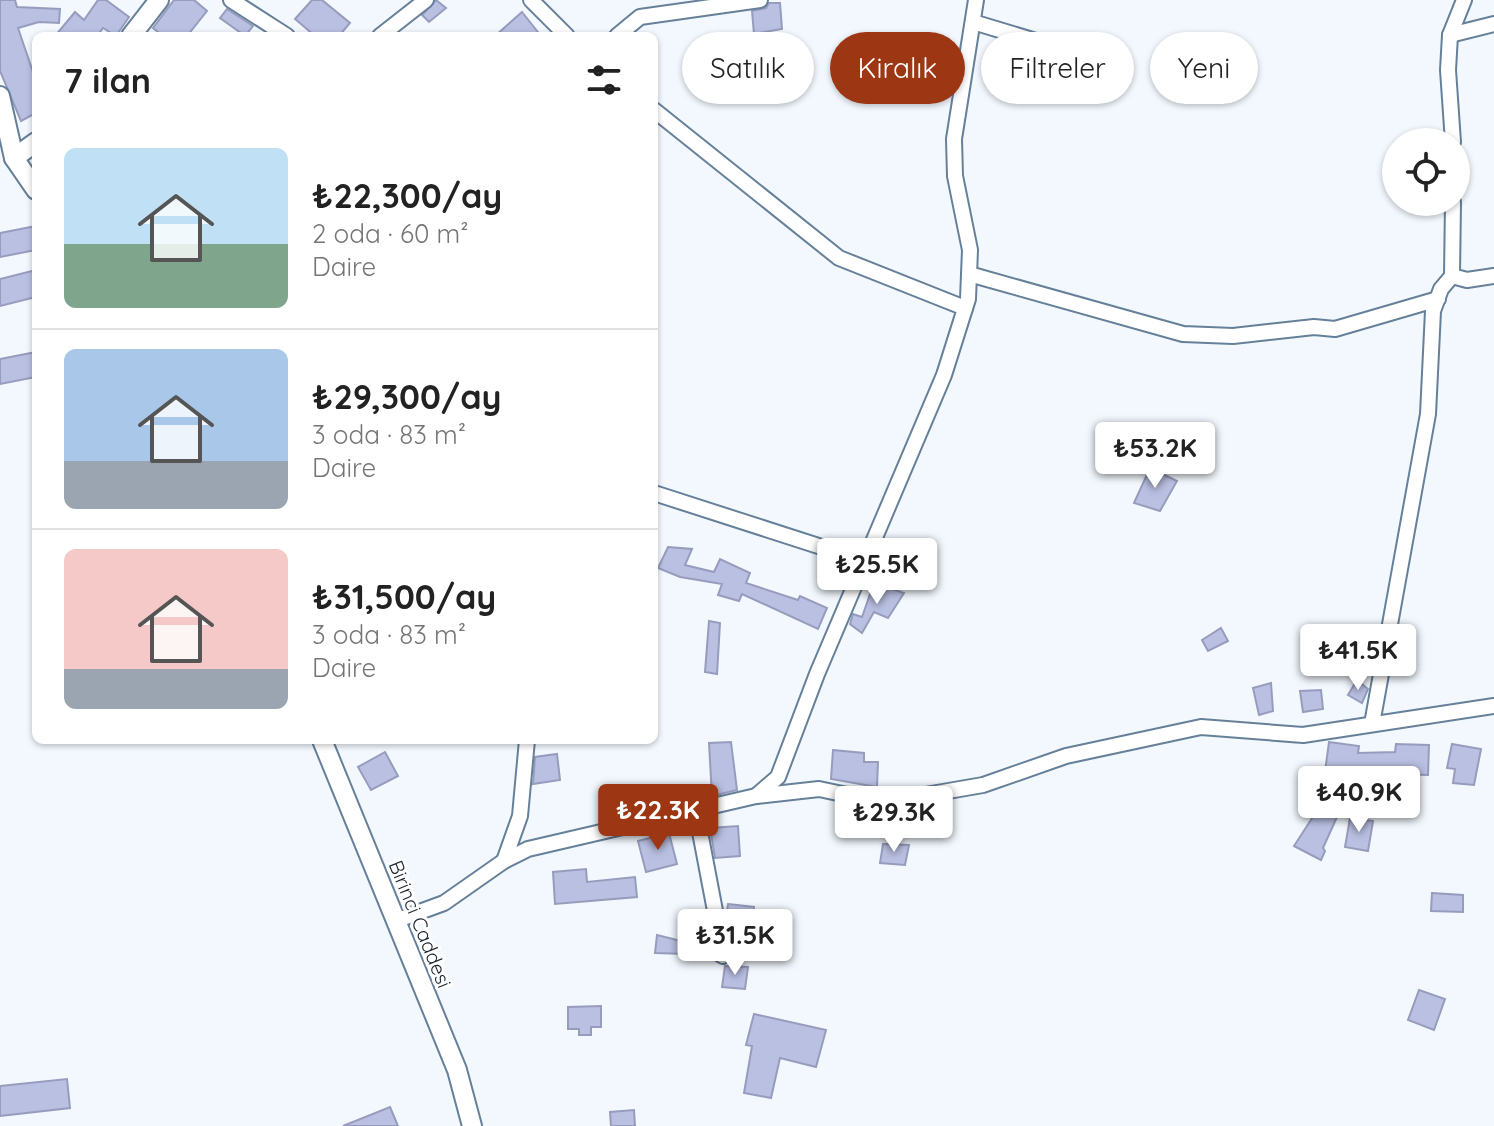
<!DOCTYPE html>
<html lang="tr">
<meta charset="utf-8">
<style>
body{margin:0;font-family:Quicksand,sans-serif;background:#f6f6f6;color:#222;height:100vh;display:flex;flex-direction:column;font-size:30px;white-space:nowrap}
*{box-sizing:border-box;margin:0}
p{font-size:26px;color:#767676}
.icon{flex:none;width:44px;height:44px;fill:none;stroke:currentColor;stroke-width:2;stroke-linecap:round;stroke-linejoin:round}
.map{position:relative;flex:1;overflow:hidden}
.panel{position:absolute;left:32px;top:32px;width:626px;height:712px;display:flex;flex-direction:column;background:#fff;border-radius:12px;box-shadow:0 2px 6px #0004}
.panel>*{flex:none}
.guide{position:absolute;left:682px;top:32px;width:692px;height:72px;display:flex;gap:16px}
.fabs{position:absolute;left:1382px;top:128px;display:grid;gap:16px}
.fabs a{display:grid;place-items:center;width:88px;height:88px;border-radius:50%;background:#fff;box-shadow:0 2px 6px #0004;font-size:40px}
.price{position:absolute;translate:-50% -68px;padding:0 18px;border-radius:8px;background:#fff;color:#222;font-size:26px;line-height:52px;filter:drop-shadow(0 2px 4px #0008)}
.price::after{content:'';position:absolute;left:50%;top:48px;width:24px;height:18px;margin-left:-12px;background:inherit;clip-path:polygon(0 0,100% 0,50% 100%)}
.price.on{background:#9d3612;color:#fff}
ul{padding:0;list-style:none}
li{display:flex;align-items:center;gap:24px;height:200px;padding:0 32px}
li+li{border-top:2px solid #e0e0e0}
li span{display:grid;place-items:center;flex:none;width:224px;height:160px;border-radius:12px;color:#555}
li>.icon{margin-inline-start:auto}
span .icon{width:96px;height:96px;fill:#fffc;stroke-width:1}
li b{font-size:34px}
h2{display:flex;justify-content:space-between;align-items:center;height:96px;padding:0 32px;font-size:34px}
.pill{padding:0 28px;border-radius:36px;background:#fff;box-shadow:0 2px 6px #0004;font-size:28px;line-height:72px}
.pill.on{background:#9d3612;color:#fff}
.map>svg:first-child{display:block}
.building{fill:#bac0e2;stroke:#979cbd;stroke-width:2}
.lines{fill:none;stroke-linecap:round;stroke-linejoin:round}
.minor-casing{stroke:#668099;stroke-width:18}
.tertiary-casing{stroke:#668099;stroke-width:22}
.minor{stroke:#fff;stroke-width:14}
.tertiary{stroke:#fff;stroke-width:18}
.labels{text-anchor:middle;stroke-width:6;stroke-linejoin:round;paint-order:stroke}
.street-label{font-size:20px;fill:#18232d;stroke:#fff}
</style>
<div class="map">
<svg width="1494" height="1126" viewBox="0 0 1494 1126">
<rect width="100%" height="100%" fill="#f2f8fe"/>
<g class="building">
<path d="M0,0H15L17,7L60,9L59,23L39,22L18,28L36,81V113L21,121L0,71Z"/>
<path d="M98,0H106L129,17L116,36L103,28L97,36H55L75,12L84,20Z"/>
<path d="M174,0H194L207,11L187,36H163L153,28Z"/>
<path d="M312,0H322L350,23L339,36H315L295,19Z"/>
<path d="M436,0L446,8L429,22L422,15Z"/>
<path d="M769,3H780L782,29L754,34L752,11L766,8Z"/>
<path d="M227,9L253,26L245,36L220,18Z"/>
<path d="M522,12L541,36H495Z"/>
<path d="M877,41L909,43L912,72L879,74Z"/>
<path d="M36,226V250L0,257V233Z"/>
<path d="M36,270V297L0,306V279Z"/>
<path d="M36,352V377L0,384V359Z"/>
<path d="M1150,468L1177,481L1160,511L1134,503Z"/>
<path d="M668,547L692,549L685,565L714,572L720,559L750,573L746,583L798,600L800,596L827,608L818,629L742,594L739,601L718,595L722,584L680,577L658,568Z"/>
<path d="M874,583L904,593L888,618L874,612L862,633L850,624L853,614L862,617Z"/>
<path d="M709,621L720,623L717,674L705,672Z"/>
<path d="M1221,628L1228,641L1208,651L1202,640Z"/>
<path d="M1357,680L1368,689L1362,703L1348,695Z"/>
<path d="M1271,683L1273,711L1259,715L1253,688Z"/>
<path d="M1321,690L1323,709L1303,712L1300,691Z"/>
<path d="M731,742L737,790L712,796L709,743Z"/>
<path d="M1329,742L1359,746L1358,753L1395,752L1396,744L1429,745L1428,775L1390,774V780L1356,781L1355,777L1323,848L1325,851L1321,860L1294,846L1316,812L1308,809L1318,777L1324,779Z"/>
<path d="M1452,744L1481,749L1474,785L1453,783L1455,769L1447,768Z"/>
<path d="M833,750L864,753V762H878L877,787L831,779Z"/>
<path d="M385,752L398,776L371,790L358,767Z"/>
<path d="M557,754L560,780L533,784L535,757Z"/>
<path d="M1350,818L1373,821L1368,851L1345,847Z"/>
<path d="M738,826L740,856L715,858L710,828Z"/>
<path d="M669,833L677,864L646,872L638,841Z"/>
<path d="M883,844L909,845L905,865L880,863Z"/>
<path d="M586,869L587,882L635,877L637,897L555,904L553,872Z"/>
<path d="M1432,893L1463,895V912L1431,911Z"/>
<path d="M728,904L754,907L751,935L724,931Z"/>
<path d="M657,935L689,943L687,954L655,953Z"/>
<path d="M725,966L748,967L745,989L722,987Z"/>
<path d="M1419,990L1445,999L1434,1030L1408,1020Z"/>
<path d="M601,1006V1027H591V1035H579V1029H568V1007Z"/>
<path d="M754,1014L826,1030L816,1067L780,1058L771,1098L744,1093L752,1046L746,1045Z"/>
<path d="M67,1079L70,1108L0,1116V1086Z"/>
<path d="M390,1107L398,1126H343Z"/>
<path d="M634,1110L635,1126H611L610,1112Z"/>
</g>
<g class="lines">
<g class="minor-casing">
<g id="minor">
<path d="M231,0L287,36"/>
<path d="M531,0L567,36"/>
<path d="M973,22L1059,48"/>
<path d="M1450,35L1494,24"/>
<path d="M380,36L426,0"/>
<path d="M617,36L640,17L760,0"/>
<path d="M654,110L839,258L965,308"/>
<path d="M1453,142L1448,70L1450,35L1464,0"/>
<path d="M1453,202L1452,276L1467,280L1494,276"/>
<path d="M969,274L1183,334L1233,336L1314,327L1335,329L1438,299"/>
<path d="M654,493L865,561"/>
<path d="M1372,724L1428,414L1433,311L1441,289L1452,276"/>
<path d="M756,796L819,789L852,796L902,799L983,785L1066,756L1201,727L1303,735L1494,706"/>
<path d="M696,811L716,916L712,949L723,956"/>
<path d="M504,861L520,816L527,740"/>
<path d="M395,921L444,903L504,861L528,849L756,796L778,777L817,674L944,375L968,299L970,250L955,176L954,139L976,0"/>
</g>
</g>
<g class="tertiary-casing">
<g id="tertiary">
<path d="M131,36L159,0"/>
<path d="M0,96L14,158L36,190"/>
<path d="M14,158L36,142"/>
<path d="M322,740L457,1070L472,1126"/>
</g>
</g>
<use href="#minor" class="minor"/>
<use href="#tertiary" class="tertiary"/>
</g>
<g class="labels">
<g class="street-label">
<text transform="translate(420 924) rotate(68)" y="7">Birinci Caddesi</text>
</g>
</g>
</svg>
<div class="fabs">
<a><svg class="icon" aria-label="locate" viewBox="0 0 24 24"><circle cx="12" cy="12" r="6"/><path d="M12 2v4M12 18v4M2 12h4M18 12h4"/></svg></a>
</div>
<b class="price" style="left:1155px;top:490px">₺53.2K</b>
<b class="price" style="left:877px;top:606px">₺25.5K</b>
<b class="price" style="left:1358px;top:692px">₺41.5K</b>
<b class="price" style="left:1359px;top:834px">₺40.9K</b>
<b class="price on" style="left:658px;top:852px">₺22.3K</b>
<b class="price" style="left:894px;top:854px">₺29.3K</b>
<b class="price" style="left:735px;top:977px">₺31.5K</b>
<div class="guide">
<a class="pill">Satılık</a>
<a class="pill on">Kiralık</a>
<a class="pill">Filtreler</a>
<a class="pill">Yeni</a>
</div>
<section class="panel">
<h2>7 ilan<svg class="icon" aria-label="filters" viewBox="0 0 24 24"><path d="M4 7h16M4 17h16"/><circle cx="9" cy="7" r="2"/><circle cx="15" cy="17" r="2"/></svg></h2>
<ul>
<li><span style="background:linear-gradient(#bfe0f5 60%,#7fa58c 0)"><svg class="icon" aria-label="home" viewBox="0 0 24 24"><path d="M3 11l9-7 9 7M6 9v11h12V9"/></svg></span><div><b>₺22,300/ay</b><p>2 oda · 60 m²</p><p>Daire</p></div></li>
<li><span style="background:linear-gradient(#a9c7e8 70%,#9aa5b1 0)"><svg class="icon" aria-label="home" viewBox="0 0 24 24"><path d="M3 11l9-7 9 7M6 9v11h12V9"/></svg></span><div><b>₺29,300/ay</b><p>3 oda · 83 m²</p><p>Daire</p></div></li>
<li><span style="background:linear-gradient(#f6c9c9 75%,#9aa5b1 0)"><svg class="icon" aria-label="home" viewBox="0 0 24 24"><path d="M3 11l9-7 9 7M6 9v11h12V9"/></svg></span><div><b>₺31,500/ay</b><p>3 oda · 83 m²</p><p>Daire</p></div></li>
</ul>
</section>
</div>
